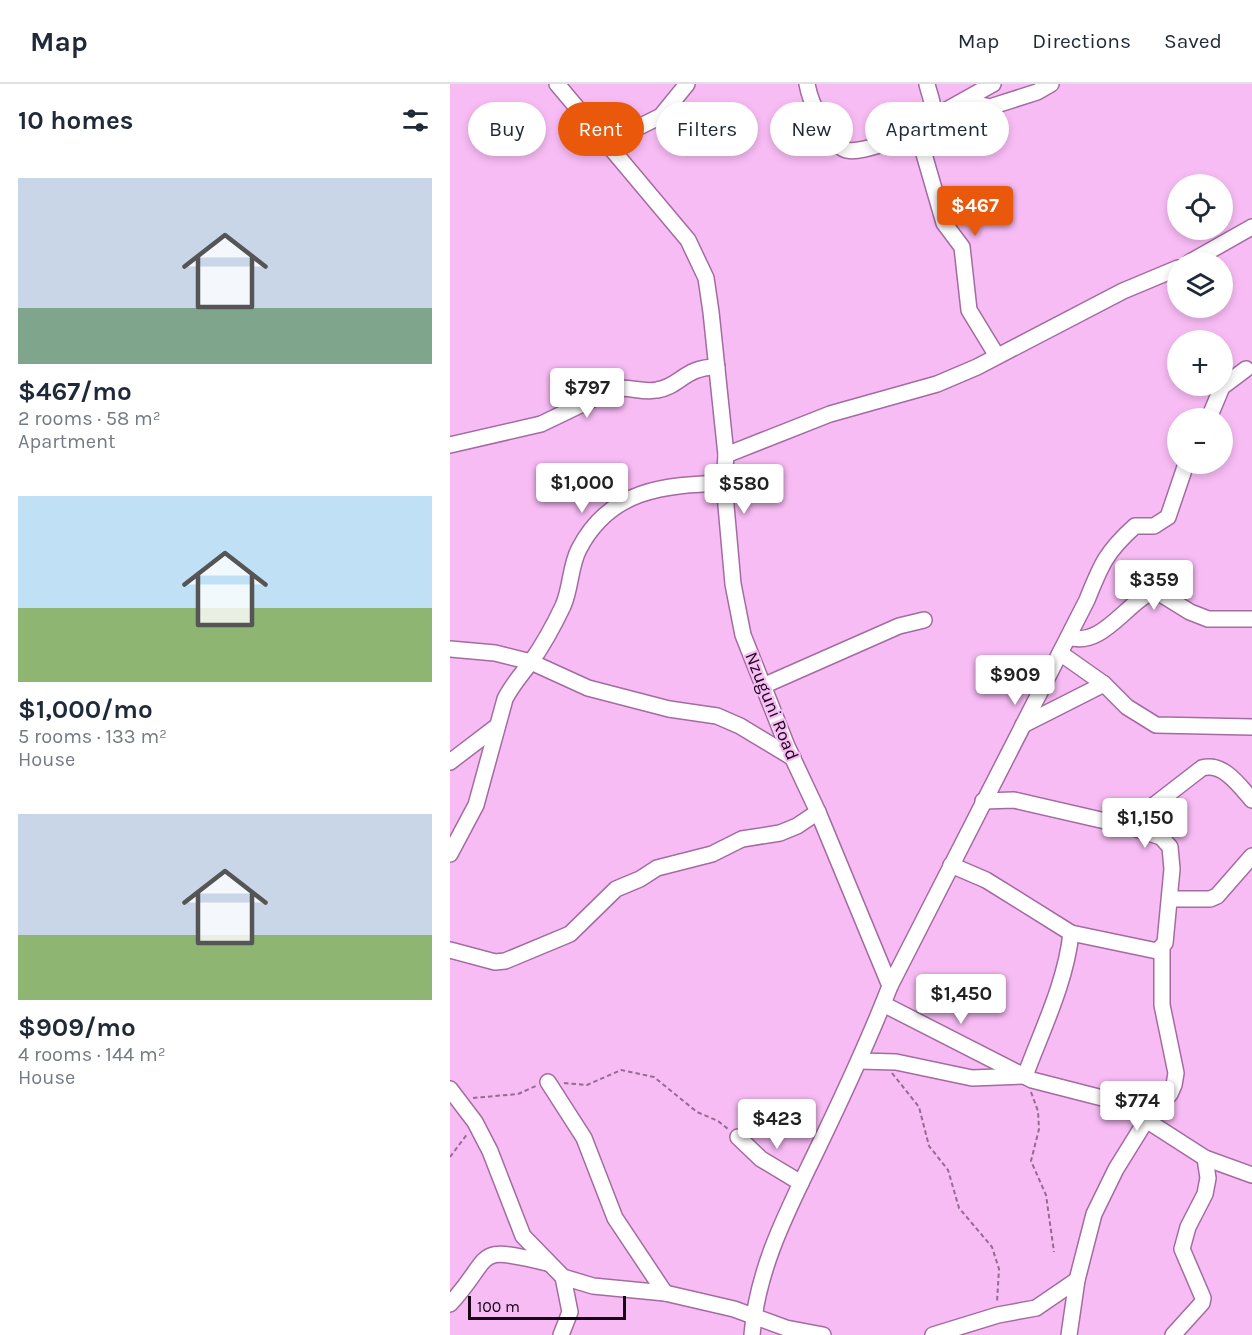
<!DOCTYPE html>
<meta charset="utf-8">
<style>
body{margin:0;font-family:Karla,sans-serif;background:#f6f6f7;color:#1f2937;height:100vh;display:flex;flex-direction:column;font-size:22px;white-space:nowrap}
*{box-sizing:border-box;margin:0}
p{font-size:20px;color:#747a83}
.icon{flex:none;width:33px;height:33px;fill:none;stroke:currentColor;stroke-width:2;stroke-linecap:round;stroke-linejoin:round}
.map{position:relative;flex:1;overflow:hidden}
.sheet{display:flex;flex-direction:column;background:#fff;width:450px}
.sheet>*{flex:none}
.guide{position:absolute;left:18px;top:18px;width:570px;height:54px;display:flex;gap:12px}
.tools{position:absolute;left:717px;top:90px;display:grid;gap:12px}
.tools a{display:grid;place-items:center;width:66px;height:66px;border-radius:50%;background:#fff;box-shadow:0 3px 9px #0003;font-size:30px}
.scale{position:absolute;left:18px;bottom:15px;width:158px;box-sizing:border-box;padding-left:6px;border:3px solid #170417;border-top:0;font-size:16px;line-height:21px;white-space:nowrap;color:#170417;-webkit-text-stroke:4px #f8bcf5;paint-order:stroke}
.price{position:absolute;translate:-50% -51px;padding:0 14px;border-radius:6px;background:#fff;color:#222;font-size:20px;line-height:39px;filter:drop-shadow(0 2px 3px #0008)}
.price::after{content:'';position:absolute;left:50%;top:36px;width:18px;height:14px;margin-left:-9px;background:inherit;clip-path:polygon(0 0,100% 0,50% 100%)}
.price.current{background:#ea580c;color:#fff}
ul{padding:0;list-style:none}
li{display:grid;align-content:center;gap:12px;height:318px;padding:0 18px}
li span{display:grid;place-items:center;height:186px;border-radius:0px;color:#555}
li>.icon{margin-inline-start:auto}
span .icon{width:108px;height:108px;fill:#fffc;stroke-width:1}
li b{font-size:26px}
h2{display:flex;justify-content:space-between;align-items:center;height:72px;padding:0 18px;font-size:26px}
.chip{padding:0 21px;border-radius:27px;background:#fff;box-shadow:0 3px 9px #0003;font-size:21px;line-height:54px}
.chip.current{background:#ea580c;color:#fff}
header{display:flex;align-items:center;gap:36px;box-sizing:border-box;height:84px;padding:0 30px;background:#fff;border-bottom:2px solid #e0e1e3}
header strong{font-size:28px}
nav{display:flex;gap:33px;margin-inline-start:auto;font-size:21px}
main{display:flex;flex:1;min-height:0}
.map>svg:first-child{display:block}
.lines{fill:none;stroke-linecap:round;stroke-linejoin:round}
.minor-casing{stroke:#a36ca1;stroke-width:18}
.path{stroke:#956b93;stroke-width:2;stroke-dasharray:4.5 3;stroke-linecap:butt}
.minor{stroke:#fff;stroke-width:15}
.labels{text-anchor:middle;stroke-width:4.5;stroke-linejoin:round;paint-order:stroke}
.street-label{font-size:18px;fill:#170417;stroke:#f8bcf5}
</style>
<header>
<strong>Map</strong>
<nav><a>Map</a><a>Directions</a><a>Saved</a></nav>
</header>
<main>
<section class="sheet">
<h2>10 homes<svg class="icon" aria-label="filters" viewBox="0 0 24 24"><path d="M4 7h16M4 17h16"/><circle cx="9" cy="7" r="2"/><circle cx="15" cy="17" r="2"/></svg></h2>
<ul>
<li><span style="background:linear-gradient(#c9d6e8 70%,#7fa58c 0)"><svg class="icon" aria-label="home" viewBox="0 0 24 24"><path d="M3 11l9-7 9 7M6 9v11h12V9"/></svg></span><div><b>$467/mo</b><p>2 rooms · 58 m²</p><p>Apartment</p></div></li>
<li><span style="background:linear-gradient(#bfe0f5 60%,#8fb573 0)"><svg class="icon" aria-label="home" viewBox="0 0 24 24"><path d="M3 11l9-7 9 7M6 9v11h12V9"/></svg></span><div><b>$1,000/mo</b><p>5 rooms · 133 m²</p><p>House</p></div></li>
<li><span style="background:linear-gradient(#c9d6e8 65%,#8fb573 0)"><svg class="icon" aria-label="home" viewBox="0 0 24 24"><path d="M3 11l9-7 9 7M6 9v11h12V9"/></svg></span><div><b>$909/mo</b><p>4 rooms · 144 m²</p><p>House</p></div></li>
</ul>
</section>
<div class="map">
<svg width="802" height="1251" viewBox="0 0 802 1251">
<rect width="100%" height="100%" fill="#f8bcf5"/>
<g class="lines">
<g class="minor-casing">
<g id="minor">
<path d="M107,0L238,156L256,194L261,228L276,371L274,399L283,500L293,551L337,662L368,728L440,902"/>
<path d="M357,0C360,17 378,60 396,66C411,71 477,47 482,31C485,21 479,10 477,0"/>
<path d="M515,17L540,23L587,8L601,0"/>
<path d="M482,34L543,0"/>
<path d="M467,46L494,139L512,163L519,226L547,272"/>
<path d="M157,59L211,32L237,0"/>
<path d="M740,178L802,143"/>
<path d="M759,334L772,303L796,285"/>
<path d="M0,361L91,340L164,305C179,302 192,309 207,306C231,302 234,283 267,283"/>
<path d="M276,371L380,330L487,300L527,283L673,207L728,184"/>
<path d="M619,553C653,565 679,514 706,507L740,528L758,535H802"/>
<path d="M0,565L45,569L81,578L138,604L219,625L267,632L290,642L343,674"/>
<path d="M610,569L654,600"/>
<path d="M313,602L449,542L474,536"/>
<path d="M573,641L654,600L677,623L706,641L802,643"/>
<path d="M0,678L46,643"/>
<path d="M533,717L564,716L677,742L711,753L720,763L722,785L715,859L707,867L621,849"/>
<path d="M677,742L752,684C773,678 789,701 802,716"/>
<path d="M0,770L26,721L55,615C62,601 71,591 81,578C93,561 104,541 113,522C121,504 120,482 129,465C160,405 214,401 274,399"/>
<path d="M501,781L536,796L621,849C616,898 592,946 575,992"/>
<path d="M721,815H760L767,812L802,772"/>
<path d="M0,866L45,878L55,877L120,850L166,805L190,795L207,784L262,770L292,755L330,749L347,742L368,728"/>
<path d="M433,920L582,996L668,1018L755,1074L802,1091"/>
<path d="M409,977L446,978L522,994L575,992"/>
<path d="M98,998L134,1054L165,1134L215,1209"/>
<path d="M0,1005L25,1038L40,1067L73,1152L113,1193L143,1202L215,1209L284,1225L336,1244L373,1251"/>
<path d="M288,1053L311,1075L351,1099"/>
<path d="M0,1220C45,1171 21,1160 97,1179"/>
<path d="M111,1251L120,1228L113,1193"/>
<path d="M302,1251C307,1185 337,1128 365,1070C392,1014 418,959 440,902L637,516C651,481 656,468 685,442H704L718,433L736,380"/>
<path d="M483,1251L548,1231L586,1224L627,1196"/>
<path d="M619,1251L627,1196L644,1130L666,1085L697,1035L720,1010L724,1001L726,989L712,921V864"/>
<path d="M723,1251L752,1219L753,1214L732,1165L738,1143L755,1110L758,1094L755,1074"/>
</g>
</g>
<g class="path">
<path d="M442,989L469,1023L479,1062L498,1086L509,1124L542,1163L549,1185L547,1218"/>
<path d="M114,999L137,1001L171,986L204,993L247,1028L268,1037L278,1045"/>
<path d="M581,1008L588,1027L589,1045L581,1077L596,1111L604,1168"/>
<path d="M23,1014L68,1010L88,1001"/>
<path d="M0,1073L18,1049"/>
</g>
<use href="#minor" class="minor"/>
</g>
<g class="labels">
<g class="street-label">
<text transform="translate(322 622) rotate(68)" y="6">Nzuguni Road</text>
</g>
</g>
</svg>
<div class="tools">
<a><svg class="icon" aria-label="locate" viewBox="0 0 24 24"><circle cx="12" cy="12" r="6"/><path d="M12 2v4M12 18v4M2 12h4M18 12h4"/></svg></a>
<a><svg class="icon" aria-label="layers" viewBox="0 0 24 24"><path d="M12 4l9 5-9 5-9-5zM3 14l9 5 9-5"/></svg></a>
<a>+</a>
<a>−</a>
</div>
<div class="scale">100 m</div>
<b class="price current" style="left:525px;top:153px">$467</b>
<b class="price" style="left:137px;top:335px">$797</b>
<b class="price" style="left:132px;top:430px">$1,000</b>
<b class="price" style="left:294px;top:431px">$580</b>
<b class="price" style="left:704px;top:527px">$359</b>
<b class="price" style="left:565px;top:622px">$909</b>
<b class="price" style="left:695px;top:765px">$1,150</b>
<b class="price" style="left:511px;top:941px">$1,450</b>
<b class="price" style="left:687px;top:1048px">$774</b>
<b class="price" style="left:327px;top:1066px">$423</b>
<div class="guide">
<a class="chip">Buy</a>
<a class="chip current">Rent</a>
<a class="chip">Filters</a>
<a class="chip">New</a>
<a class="chip">Apartment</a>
</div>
</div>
</main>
